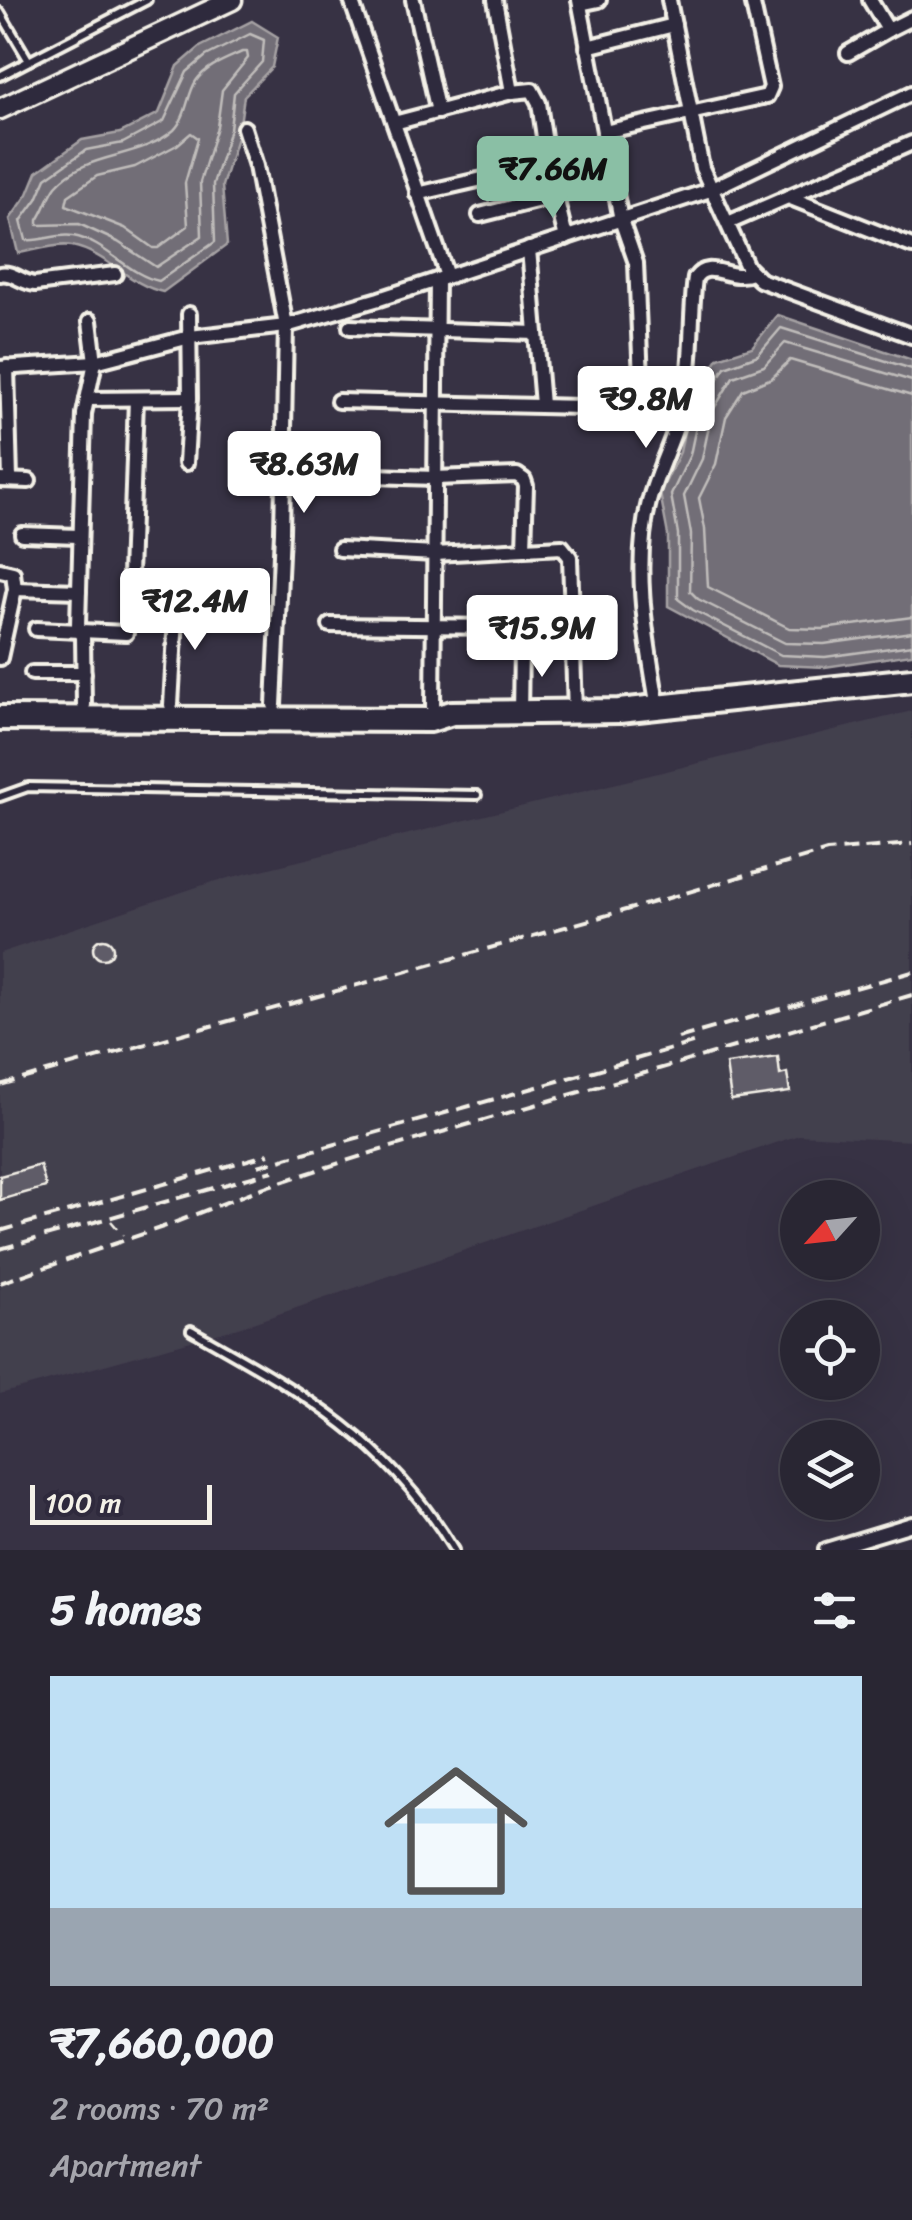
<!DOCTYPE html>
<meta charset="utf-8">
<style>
body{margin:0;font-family:Sriracha,sans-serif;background:#35323f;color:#f1f3f6;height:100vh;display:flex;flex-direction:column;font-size:38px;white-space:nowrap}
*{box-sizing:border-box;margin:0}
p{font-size:32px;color:#a5a5ac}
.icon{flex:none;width:55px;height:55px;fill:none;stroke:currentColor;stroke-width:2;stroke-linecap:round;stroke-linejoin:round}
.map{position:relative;height:1550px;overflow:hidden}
.details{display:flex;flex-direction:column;background:#292633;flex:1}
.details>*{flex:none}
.needle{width:65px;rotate:243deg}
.controls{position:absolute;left:780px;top:1180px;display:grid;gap:20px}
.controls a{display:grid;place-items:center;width:100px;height:100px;border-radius:50%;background:#292633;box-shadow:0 10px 40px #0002,0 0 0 2px #45434e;font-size:50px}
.scale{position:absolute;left:30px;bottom:25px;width:182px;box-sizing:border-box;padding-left:10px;border:5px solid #f4f1e8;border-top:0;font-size:28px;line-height:35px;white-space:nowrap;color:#f4f1e8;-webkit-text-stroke:8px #2f2a3d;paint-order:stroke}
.price{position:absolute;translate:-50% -85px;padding:0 22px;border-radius:10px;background:#fff;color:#222;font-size:32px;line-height:65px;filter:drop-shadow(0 2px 5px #0008)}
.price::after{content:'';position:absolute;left:50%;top:60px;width:30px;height:22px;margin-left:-15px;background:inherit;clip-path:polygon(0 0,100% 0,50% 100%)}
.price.active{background:#8abfa5;color:#111}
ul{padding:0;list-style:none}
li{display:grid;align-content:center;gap:20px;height:530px;padding:0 50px}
li span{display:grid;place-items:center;height:310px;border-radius:0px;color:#555}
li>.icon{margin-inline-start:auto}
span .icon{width:180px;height:180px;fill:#fffc;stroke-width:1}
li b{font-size:42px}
h2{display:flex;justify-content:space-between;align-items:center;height:120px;padding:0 50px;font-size:42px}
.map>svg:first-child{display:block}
.built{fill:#433f4e}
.water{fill:#726e77;stroke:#a6a2a4;stroke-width:2.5}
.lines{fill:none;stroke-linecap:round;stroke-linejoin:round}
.shore{stroke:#c0bdbb;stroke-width:2.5}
.building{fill:#5f5c67;stroke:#f4f1e8;stroke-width:2.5}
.lane-casing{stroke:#f4f1e8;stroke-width:14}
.street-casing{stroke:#f4f1e8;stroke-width:20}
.secondary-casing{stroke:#f4f1e8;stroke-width:25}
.highway-casing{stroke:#f4f1e8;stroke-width:30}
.path{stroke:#f4f1e8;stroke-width:2.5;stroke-dasharray:10 8;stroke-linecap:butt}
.lane{stroke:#2f2a3d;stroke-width:6}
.street{stroke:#2f2a3d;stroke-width:12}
.secondary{stroke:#2f2a3d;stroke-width:18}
.highway{stroke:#2f2a3d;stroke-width:22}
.rail{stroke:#f4f1e8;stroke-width:4;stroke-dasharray:15 8;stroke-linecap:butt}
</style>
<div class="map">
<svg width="912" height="1550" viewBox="0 0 912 1550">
<rect width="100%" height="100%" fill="#373244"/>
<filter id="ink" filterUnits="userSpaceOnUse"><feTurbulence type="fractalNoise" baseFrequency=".01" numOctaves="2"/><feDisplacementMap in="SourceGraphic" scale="20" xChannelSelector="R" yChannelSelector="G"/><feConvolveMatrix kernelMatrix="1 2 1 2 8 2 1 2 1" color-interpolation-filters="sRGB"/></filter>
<g filter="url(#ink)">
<path class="built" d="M912,711V1141L799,1135L238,1328L0,1394V953L212,882Z"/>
<g class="water">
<path d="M252,21L278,37L272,67L244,96L239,131L222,186L227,245L163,292C129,285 107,253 72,246C57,243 33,251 18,253L10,219L28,194L37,172L82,140L120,133L159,113L178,66L200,47Z"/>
<path d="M778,315L912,360V654L825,667L778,665L668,606V535L660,493L680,452L690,403L718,358L752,347Z"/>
</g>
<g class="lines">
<g class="shore">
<path d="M250,34L264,40L262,62L234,93L230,129L213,184L215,242L159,281C128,275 106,242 73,236C58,233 41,242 26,240L21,221L37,199L46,178L86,150L123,143L164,121L187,72L206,56Z"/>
<path d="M242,52H247L248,58L222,90L217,127L200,182L202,236L156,267L118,242L79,224L38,225V220C45,210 49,195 56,186C86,151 139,160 174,130C187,117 187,95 196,81C206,66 227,59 242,52Z"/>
<path d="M191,133L198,138L185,183L188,226L158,248H153L125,228L66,205L68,196L97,176L135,167L177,145Z"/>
<path d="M912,369L781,328L758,355L725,367L700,407L690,455L671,495L678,534V599L693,610L781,655L825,657L912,645"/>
<path d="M912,381L785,343L764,366L733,377L712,412L702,459L684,496L691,534L690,591L698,599L785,643L824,644L912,632"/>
<path d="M912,396L790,360L772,378L743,390L726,417L716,464L699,498L705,529L708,587L789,628L823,629L912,617"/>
</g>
</g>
<g class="building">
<circle cx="103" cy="949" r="10"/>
<path d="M778,1057L780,1075L787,1073L790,1092L731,1100L726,1064Z"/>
<path d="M40,1165L46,1187L0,1200V1176Z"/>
</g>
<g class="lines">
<g class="lane-casing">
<g id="lane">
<path d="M0,12L29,61"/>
<path d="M0,76L147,0"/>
<path d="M0,797L28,787L477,795"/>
<path d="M191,1330C301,1392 387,1438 454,1550"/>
</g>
</g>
<g class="street-casing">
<g id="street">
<path d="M351,0L447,276"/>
<path d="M413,0L438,112"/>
<path d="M495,0L512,92"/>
<path d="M579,0L621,220L636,263L641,379L638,406"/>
<path d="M669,0L702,168L747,267L760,280L912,336"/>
<path d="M580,4L599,0"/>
<path d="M888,30L912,18"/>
<path d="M587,47L674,25"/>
<path d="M848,53L888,30L870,0"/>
<path d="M394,123L512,92L532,90L539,103L548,164L566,238"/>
<path d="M244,128L256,166L286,326L282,532L274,705"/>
<path d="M604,132L767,96L771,87L752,0"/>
<path d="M417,194L548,164"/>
<path d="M788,197L912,246"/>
<path d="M480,215L615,181"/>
<path d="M728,223L912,143"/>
<path d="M529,249L542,405"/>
<path d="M0,274C12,271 22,283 35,284L115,274"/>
<path d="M350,327L536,333"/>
<path d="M7,367L10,480"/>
<path d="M0,368L95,362L190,337L286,326L379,299L710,190L912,93"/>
<path d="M87,399L190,398"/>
<path d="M338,401L582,407"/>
<path d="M186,463L190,398L189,314"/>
<path d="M343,475L435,478L517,475L524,480L526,486L524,548"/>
<path d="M0,480L29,481"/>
<path d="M22,534L78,536"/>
<path d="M340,549L435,554L562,547L570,557L575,713"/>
<path d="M0,570L13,573L15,589L0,658"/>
<path d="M130,575L136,399"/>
<path d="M15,589L79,591"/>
<path d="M330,625L499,627"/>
<path d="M36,629L126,633"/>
<path d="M32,673H84"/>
<path d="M84,705L83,637L78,625L84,414L95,362L90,321"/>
<path d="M171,705L177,599"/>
<path d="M433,707L437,280"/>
<path d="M658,708C647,642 632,568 649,502C659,464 678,433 686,393C693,355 690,316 695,278C709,258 729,282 752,273"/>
<path d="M520,714L521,646"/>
<path d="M826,1550L912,1524"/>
</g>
</g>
<g class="secondary-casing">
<path id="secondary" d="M0,109L232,0"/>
</g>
<g class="highway-casing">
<path id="highway" d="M0,718L430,720L452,713L619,711L912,680"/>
</g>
<path class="path" d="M111,1221L123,1235"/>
<use href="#lane" class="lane"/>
<use href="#street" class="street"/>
<use href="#secondary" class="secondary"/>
<use href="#highway" class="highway"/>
<g class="rail">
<path d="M678,1038L912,972"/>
<path d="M0,1085L665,899L827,851L912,844"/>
<path d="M258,1166L696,1042"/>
<path d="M0,1231L269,1154"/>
<path d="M0,1249L273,1171"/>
<path d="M0,1283L166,1226L262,1188L374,1152L912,995"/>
</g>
</g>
</g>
</svg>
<div class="controls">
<a><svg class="needle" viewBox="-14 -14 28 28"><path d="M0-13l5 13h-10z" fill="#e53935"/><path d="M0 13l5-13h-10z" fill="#a5a5ac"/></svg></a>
<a><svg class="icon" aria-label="locate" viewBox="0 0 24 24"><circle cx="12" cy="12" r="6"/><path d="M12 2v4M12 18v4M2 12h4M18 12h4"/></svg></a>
<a><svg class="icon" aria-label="layers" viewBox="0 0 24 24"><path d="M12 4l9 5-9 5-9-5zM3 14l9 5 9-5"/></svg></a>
</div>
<div class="scale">100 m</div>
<b class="price active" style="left:553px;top:221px">₹7.66M</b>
<b class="price" style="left:646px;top:451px">₹9.8M</b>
<b class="price" style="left:304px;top:516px">₹8.63M</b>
<b class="price" style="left:195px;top:653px">₹12.4M</b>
<b class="price" style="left:542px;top:680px">₹15.9M</b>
</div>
<section class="details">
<h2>5 homes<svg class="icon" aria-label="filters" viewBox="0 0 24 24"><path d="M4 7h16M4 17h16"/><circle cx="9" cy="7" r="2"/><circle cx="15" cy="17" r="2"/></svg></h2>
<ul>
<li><span style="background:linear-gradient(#bfe0f5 75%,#9aa5b1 0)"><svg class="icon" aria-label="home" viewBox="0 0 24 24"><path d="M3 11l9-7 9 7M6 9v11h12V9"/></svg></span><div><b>₹7,660,000</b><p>2 rooms · 70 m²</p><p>Apartment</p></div></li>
</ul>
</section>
